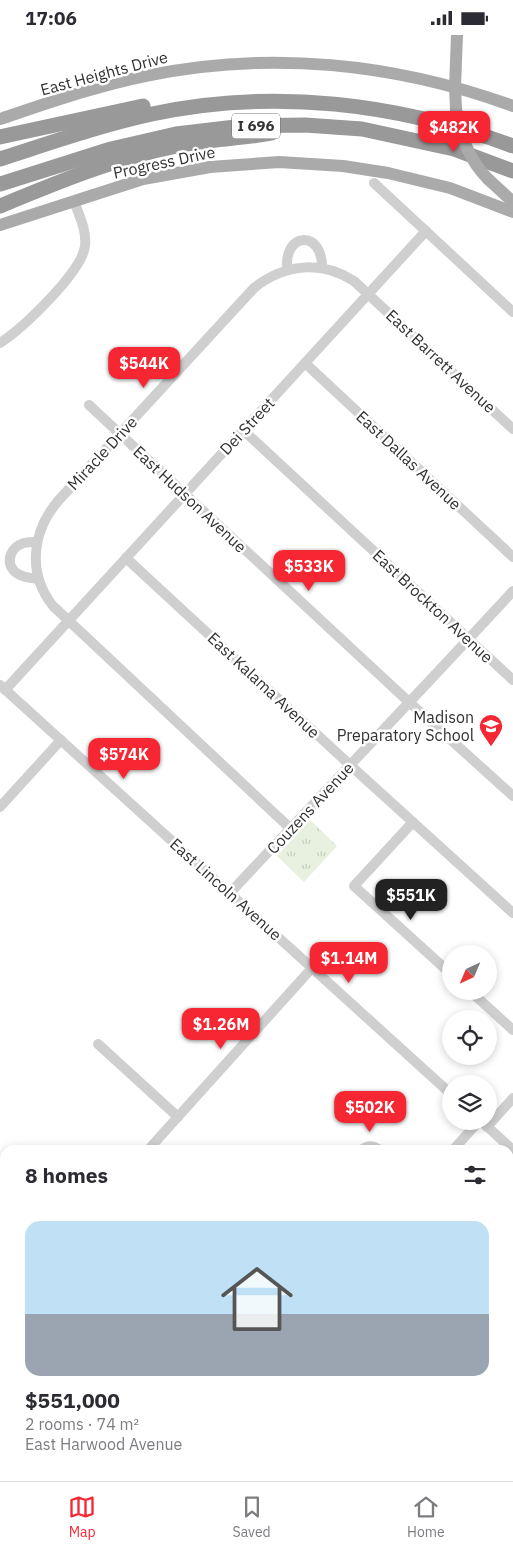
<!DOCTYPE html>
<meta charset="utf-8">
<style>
body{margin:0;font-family:"IBM Plex Sans",sans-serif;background:#f2f2f3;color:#2b2b33;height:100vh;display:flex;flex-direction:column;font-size:19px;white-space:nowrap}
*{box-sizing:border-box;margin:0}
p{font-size:16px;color:#7c7c81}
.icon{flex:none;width:28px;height:28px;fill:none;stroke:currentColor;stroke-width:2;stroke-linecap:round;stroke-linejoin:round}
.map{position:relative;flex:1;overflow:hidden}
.sheet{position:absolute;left:0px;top:1110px;width:514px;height:336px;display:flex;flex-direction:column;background:#fff;border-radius:15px 15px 0 0;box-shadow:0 2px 8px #0003}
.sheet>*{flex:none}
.needle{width:32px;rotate:224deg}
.controls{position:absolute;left:442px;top:910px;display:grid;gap:10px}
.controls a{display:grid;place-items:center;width:55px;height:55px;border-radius:50%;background:#fff;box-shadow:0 2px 8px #0003;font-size:25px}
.price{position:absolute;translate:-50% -42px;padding:0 11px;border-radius:10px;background:#f62732;color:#fff;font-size:16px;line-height:32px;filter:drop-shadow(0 1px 2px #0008)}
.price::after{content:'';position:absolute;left:50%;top:30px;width:15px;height:11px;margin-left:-8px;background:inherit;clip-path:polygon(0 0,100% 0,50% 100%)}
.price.active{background:#222;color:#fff}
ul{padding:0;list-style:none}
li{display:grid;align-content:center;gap:10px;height:265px;padding:0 25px}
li+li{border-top:1px solid #e1e1e2}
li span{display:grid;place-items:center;height:155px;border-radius:15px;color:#555}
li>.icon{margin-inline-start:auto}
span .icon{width:90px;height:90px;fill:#fffc;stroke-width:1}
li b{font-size:21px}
h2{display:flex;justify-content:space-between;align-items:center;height:60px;padding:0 25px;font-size:21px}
.status{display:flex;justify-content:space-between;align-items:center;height:35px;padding:0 25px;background:#fff;direction:ltr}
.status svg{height:14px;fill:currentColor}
.tab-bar{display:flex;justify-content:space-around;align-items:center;height:70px;border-top:1px solid #e1e1e2;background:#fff;font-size:14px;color:#7c7c81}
.tab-bar a{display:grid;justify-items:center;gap:2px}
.tab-bar .active{color:#f62732}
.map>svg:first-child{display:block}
.grass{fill:url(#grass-tufts)}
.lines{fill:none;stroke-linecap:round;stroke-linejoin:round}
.minor{stroke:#cfcfcf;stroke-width:10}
.major{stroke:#aaa;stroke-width:12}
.highway{stroke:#999;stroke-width:15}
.major-bridge{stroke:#aaa;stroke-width:12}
.labels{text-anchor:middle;stroke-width:5;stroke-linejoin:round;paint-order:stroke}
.shield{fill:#fff;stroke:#707070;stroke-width:1}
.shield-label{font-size:15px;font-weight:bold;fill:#323232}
.street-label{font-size:16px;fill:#323232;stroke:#fff}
.poi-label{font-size:16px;fill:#323232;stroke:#fff;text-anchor:end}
</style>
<div class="status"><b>17:06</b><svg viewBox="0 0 49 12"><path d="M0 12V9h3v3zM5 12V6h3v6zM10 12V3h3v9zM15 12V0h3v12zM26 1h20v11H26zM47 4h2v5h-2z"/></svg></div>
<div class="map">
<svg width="513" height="1446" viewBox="0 0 513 1446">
<defs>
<pattern id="grass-tufts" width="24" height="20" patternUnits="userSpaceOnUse" patternTransform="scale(1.25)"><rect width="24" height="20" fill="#e8f0df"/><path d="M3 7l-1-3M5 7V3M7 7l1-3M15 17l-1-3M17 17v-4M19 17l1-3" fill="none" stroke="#c7cec0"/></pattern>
</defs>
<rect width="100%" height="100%" fill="#fff"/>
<path class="grass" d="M310,785L337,811L304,847L277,821Z"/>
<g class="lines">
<g class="minor">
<path d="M374,148L513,277"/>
<path d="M287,234C284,196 323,195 322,233"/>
<path d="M0,308C23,293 82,237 85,211C87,196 79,180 74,166"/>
<path d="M305,328L513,522"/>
<path d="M89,370L410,668L513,761"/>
<path d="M243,395L513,645"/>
<path d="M37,507C32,507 28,507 24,508C12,511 4,526 15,537C21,542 30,543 38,544"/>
<path d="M126,523L350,730L513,878"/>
<path d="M0,650L451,1059"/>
<path d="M5,655L426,196"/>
<path d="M0,772L61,705"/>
<path d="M413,787L354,851L451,939"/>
<path d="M290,793L53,571C27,538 32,497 58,466L254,253C284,229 321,225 354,246L513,394"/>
<path d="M230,858C324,757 420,657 513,556"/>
<path d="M470,956L513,995"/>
<path d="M98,1009L178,1082"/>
<path d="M481,1086L513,1115"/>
<path d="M487,1092L513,1063"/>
<path d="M148,1115L312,933"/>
<path d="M361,1115C368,1110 373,1110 380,1115"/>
<path d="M453,1115L479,1086"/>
<path d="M0,1272L5,1267"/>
<path d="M509,1295L513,1290"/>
<path d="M0,1419L5,1413"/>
<path d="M457,1441L462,1446"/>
<path d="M0,1443L4,1446"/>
<path d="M109,1446L113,1441"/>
<path d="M242,1446L246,1441"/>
<path d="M371,1446L375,1441"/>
<path d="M503,1446L507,1441"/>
</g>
<g class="major">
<path d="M456,74L455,52L457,0"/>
<path d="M0,84C48,68 96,51 145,41C269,15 395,28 513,71"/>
<path d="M488,144L513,167"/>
<path d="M0,190L143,144L210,132L279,127L343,131L388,138L450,153L513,177"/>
</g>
<g class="highway">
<path d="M0,102L143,71"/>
<path d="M0,124C50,108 101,90 152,79C273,53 398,68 513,111"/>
<path d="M0,149L111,114L176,99L244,91L305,90L362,94L454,114L513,136"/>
<path d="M0,171C58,147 116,123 177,111C209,104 241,104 272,98"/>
</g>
<path class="major-bridge" d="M456,74C460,100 469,125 488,144"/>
</g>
<defs>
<g id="school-pin" transform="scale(1.25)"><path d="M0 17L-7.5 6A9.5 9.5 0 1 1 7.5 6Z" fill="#f62732" stroke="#fff"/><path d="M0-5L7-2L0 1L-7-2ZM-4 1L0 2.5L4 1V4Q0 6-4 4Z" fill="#fff"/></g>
</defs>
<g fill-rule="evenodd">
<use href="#school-pin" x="491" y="691"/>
</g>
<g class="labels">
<rect class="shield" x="232" y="78.5" width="48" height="25" rx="4"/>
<g class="shield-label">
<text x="256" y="96">I 696</text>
</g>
<g class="street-label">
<text transform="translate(104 38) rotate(-15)" y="6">East Heights Drive</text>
<text transform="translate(164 127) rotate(-12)" y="6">Progress Drive</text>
<text transform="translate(441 326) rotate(43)" y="6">East Barrett Avenue</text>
<text transform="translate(247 391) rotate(-47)" y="6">Dei Street</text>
<text transform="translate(102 418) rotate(-47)" y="6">Miracle Drive</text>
<text transform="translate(409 425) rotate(43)" y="6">East Dallas Avenue</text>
<text transform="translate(190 464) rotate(43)" y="6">East Hudson Avenue</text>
<text transform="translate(433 571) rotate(43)" y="6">East Brockton Avenue</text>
<text transform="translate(264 650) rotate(43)" y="6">East Kalama Avenue</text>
<text transform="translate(310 773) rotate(-47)" y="6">Couzens Avenue</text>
<text transform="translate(226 854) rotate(42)" y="6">East Lincoln Avenue</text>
</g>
<g class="poi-label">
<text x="474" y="688">Madison<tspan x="474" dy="18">Preparatory School</tspan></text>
</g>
</g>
</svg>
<div class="controls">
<a><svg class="needle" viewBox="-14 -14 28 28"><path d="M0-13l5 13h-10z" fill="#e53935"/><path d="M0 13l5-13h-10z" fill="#7c7c81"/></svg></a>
<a><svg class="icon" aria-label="locate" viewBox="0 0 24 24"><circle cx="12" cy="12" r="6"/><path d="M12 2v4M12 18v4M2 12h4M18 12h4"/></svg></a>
<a><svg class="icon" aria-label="layers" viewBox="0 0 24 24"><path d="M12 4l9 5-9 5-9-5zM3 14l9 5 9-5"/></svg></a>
</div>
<b class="price" style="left:454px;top:118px">$482K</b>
<b class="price" style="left:144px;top:354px">$544K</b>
<b class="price" style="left:309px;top:557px">$533K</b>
<b class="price" style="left:124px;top:745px">$574K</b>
<b class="price active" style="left:411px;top:886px">$551K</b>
<b class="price" style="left:349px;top:949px">$1.14M</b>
<b class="price" style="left:221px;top:1015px">$1.26M</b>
<b class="price" style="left:370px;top:1098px">$502K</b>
<section class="sheet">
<h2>8 homes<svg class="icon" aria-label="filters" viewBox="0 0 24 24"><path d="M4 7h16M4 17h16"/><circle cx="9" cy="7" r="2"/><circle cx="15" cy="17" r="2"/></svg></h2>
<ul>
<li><span style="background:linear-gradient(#bfe0f5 60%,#9aa5b1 0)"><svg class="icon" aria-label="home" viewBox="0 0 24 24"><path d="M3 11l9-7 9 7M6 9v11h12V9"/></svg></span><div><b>$551,000</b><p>2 rooms · 74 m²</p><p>East Harwood Avenue</p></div></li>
</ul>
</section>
</div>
<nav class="tab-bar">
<a class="active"><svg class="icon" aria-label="map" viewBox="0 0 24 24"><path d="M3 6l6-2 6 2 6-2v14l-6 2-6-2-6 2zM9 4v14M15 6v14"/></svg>Map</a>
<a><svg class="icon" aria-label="saved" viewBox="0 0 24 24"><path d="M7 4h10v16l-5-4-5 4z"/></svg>Saved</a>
<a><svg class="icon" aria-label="home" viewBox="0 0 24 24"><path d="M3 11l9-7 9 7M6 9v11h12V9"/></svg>Home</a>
</nav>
